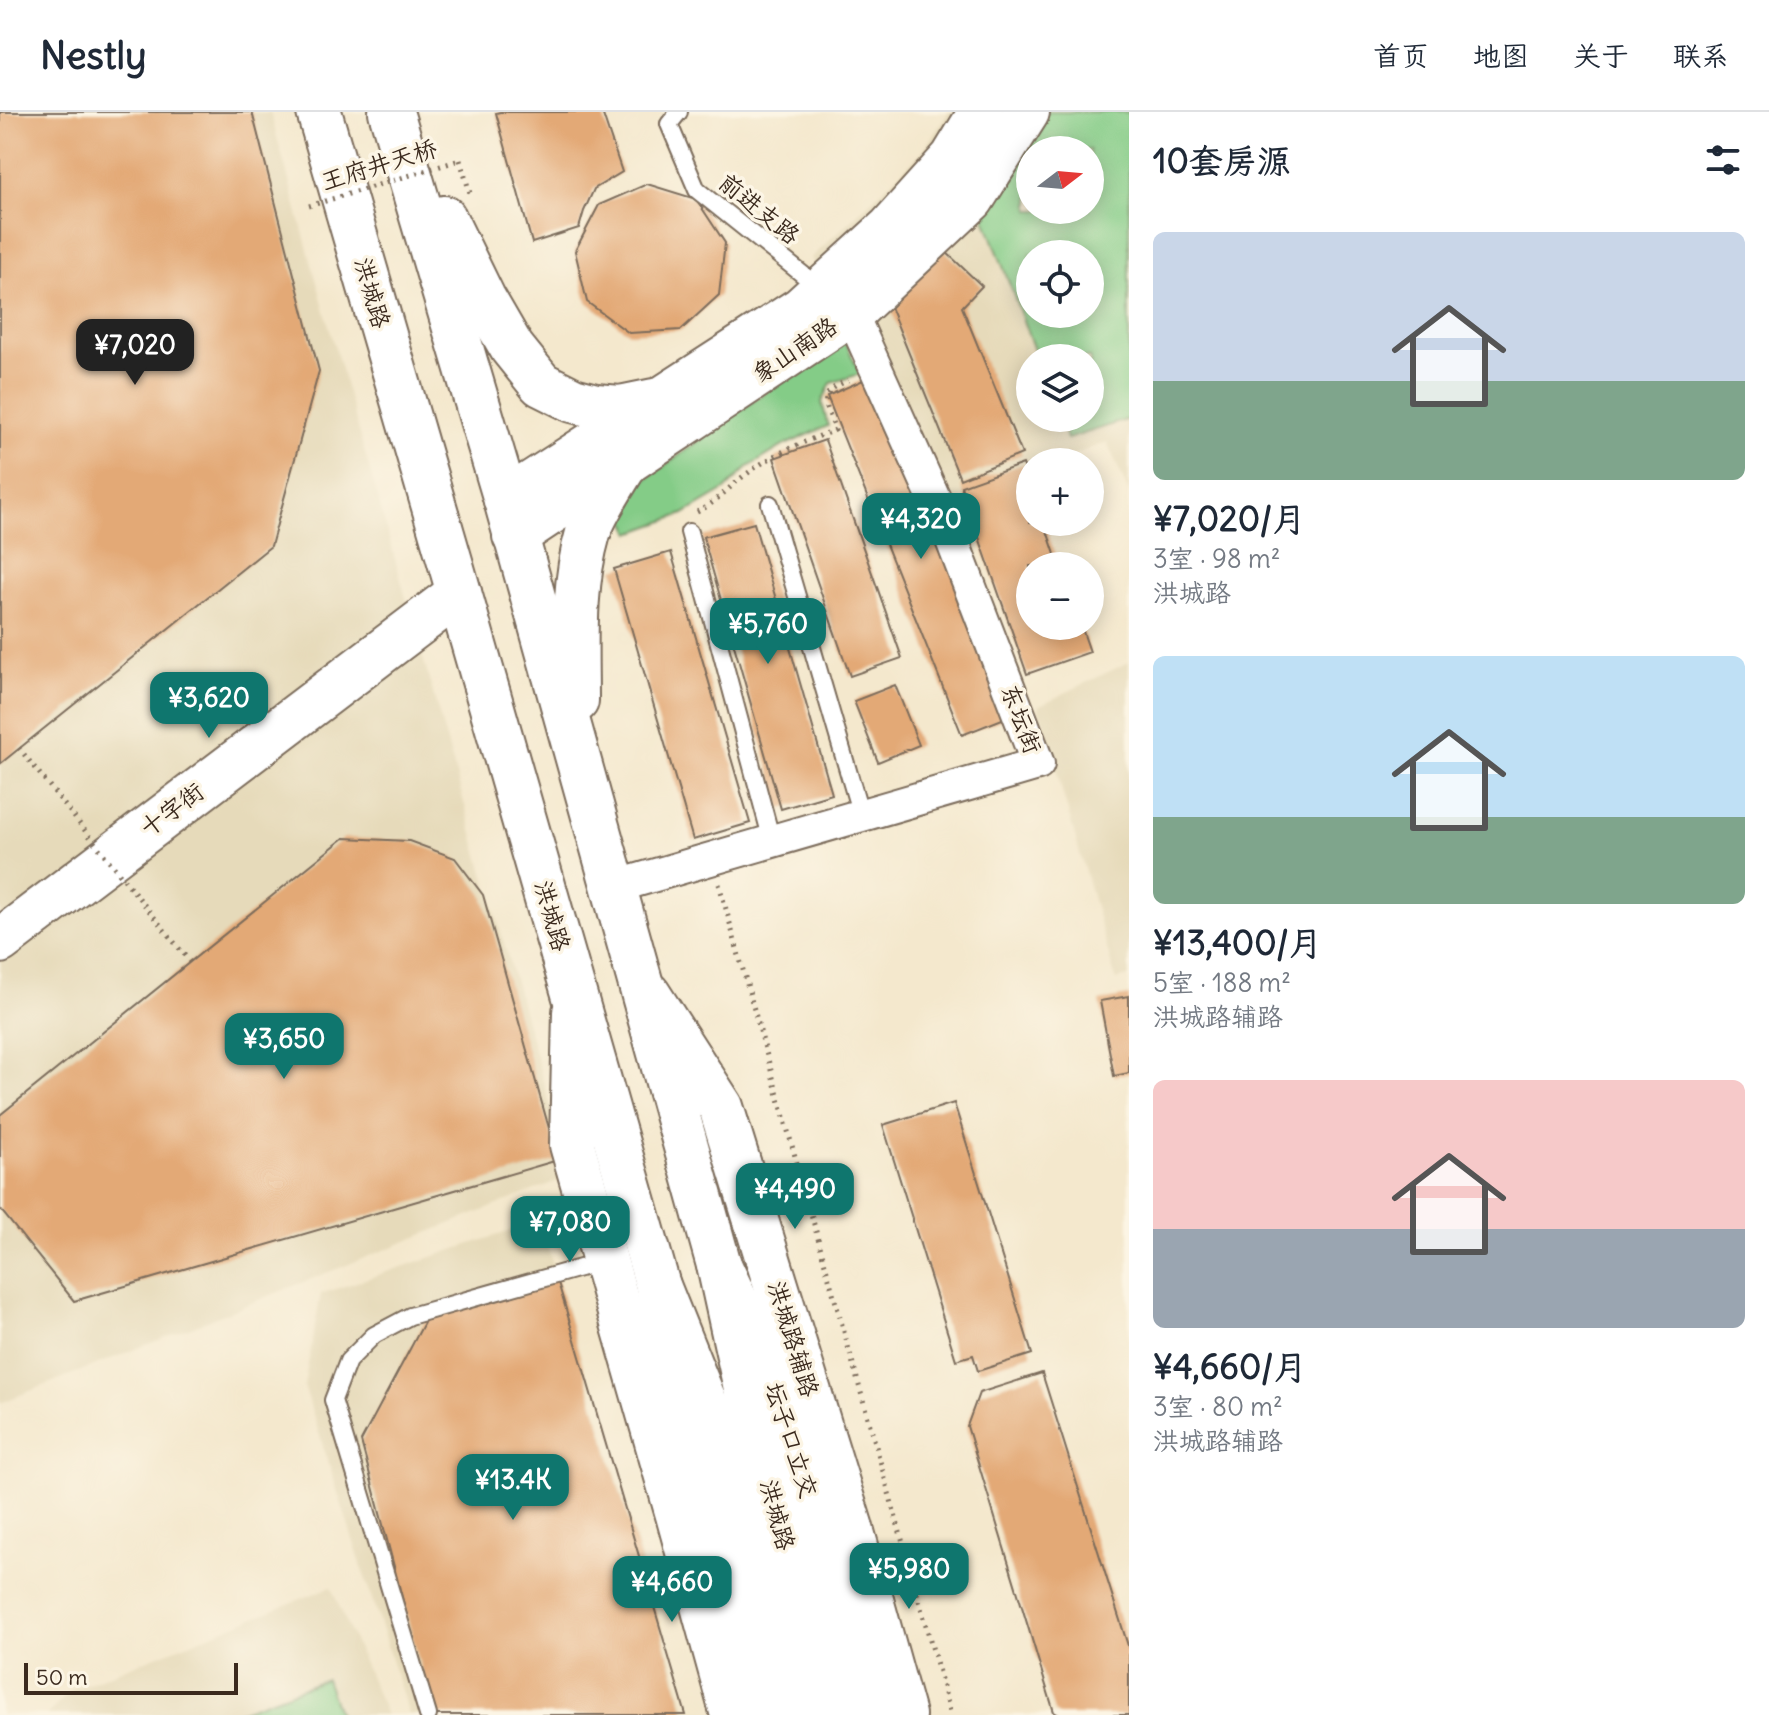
<!DOCTYPE html>
<html lang="zh">
<meta charset="utf-8">
<style>
body{margin:0;font-family:Delius,"LXGW WenKai TC",sans-serif;background:#f6f6f7;color:#1f2937;height:100vh;display:flex;flex-direction:column;font-size:30px;white-space:nowrap}
*{box-sizing:border-box;margin:0}
p{font-size:26px;color:#747a83}
.icon{flex:none;width:44px;height:44px;fill:none;stroke:currentColor;stroke-width:2;stroke-linecap:round;stroke-linejoin:round}
.map{position:relative;flex:1;overflow:hidden}
.sheet{display:flex;flex-direction:column;background:#fff;width:640px}
.sheet>*{flex:none}
.needle{width:52px;rotate:74deg}
.controls{position:absolute;left:1016px;top:24px;display:grid;gap:16px}
.controls a{display:grid;place-items:center;width:88px;height:88px;border-radius:50%;background:#fff;box-shadow:0 4px 20px #0003;font-size:40px}
.scale{position:absolute;left:24px;bottom:20px;width:214px;box-sizing:border-box;padding-left:8px;border:4px solid #3b2a1e;border-top:0;font-size:22px;line-height:28px;white-space:nowrap;color:#3b2a1e;-webkit-text-stroke:6px #fcf5e5;paint-order:stroke}
.price{position:absolute;translate:-50% -68px;padding:0 18px;border-radius:16px;background:#0f766e;color:#fff;font-size:26px;line-height:52px;filter:drop-shadow(0 2px 4px #0008)}
.price::after{content:'';position:absolute;left:50%;top:48px;width:24px;height:18px;margin-left:-12px;background:inherit;clip-path:polygon(0 0,100% 0,50% 100%)}
.price.selected{background:#222;color:#fff}
ul{padding:0;list-style:none}
li{display:grid;align-content:center;gap:16px;height:424px;padding:0 24px}
li span{display:grid;place-items:center;height:248px;border-radius:12px;color:#555}
li>.icon{margin-inline-start:auto}
span .icon{width:144px;height:144px;fill:#fffc;stroke-width:1}
li b{font-size:34px}
h2{display:flex;justify-content:space-between;align-items:center;height:96px;padding:0 24px;font-size:34px}
header{display:flex;align-items:center;gap:48px;box-sizing:border-box;height:112px;padding:0 40px;background:#fff;border-bottom:2px solid #e0e1e3}
header strong{font-size:38px}
nav{display:flex;gap:44px;margin-inline-start:auto;font-size:28px}
main{display:flex;flex:1;min-height:0}
.map>svg:first-child{display:block}
.built{fill:#e6daba;fill-rule:evenodd}
.green{fill:#84cc87;stroke:#607b52;stroke-width:2;fill-rule:evenodd}
.building{fill:#e3a976}
.lines{fill:none;stroke-linecap:round;stroke-linejoin:round}
.lane-casing{stroke:#7c6c5b;stroke-width:20}
.street-casing{stroke:#7c6c5b;stroke-width:36}
.secondary-casing{stroke:#7c6c5b;stroke-width:48}
.primary-casing{stroke:#7c6c5b;stroke-width:48}
.highway-casing{stroke:#7c6c5b;stroke-width:48}
.path{stroke:#7c6c5b;stroke-width:5;stroke-dasharray:2 6;stroke-linecap:butt}
.lane{stroke:#fff;stroke-width:16}
.street{stroke:#fff;stroke-width:32}
.secondary{stroke:#fff;stroke-width:44}
.primary{stroke:#fff;stroke-width:44}
.highway{stroke:#fff;stroke-width:44}
.path-bridge{stroke:#7c6c5b;stroke-width:5;stroke-dasharray:2 6;stroke-linecap:butt}
.labels{text-anchor:middle;stroke-width:7;stroke-linejoin:round;paint-order:stroke}
.street-label{font-size:24px;fill:#3b2a1e;stroke:#fcf5e5}
</style>
<header>
<strong>Nestly</strong>
<nav><a>首页</a><a>地图</a><a>关于</a><a>联系</a></nav>
</header>
<main>
<div class="map">
<svg width="1129" height="1603" viewBox="0 0 1129 1603">
<rect width="100%" height="100%" fill="#fcf5e5"/>
<filter id="ink" filterUnits="userSpaceOnUse"><feTurbulence type="fractalNoise" baseFrequency=".0125" numOctaves="2"/><feDisplacementMap in="SourceGraphic" scale="16" xChannelSelector="R" yChannelSelector="G"/><feConvolveMatrix kernelMatrix="1 2 1 2 8 2 1 2 1" color-interpolation-filters="sRGB"/></filter>
<filter id="wash" filterUnits="userSpaceOnUse"><feTurbulence type="fractalNoise" baseFrequency=".006" numOctaves="4" result="noise"/><feDisplacementMap in="SourceGraphic" scale="32" xChannelSelector="R" yChannelSelector="G"/><feGaussianBlur stdDeviation="1.8" result="paint"/><feColorMatrix in="noise" values="0 0 0 0 0 0 0 0 0 0 0 0 0 0 0 0 0 1.4 0 .05"/><feComposite in="paint" operator="in"/></filter>
<g filter="url(#wash)">
<rect width="100%" height="100%" fill="#f4e8cd"/>
<g class="built">
<path d="M0,0H270L337,243L570,1064L0,1291Z"/>
<path d="M949,0H1129V381L1107,330L1054,350H1030V359L946,391L811,146L922,40ZM1030,38H1090V98H1030ZM1030,142H1090V202H1030ZM1030,246H1090V306H1030Z"/>
<path d="M1129,550V865L1116,868L1038,594Z"/>
<path d="M540,1109L688,1603H409L304,1274L321,1182Z"/>
<path d="M331,1475L386,1603H47L73,1577Z"/>
</g>
<g class="green">
<path d="M1040,0H1129V307L1067,327L1060,306H1090V246H1037L981,95ZM1030,38H1090V98H1030ZM1030,142H1090V202H1030Z"/>
<path d="M843,224L860,262L831,271L822,290L828,314L785,333L747,356L725,378L684,402L631,421L616,389Z"/>
<path d="M326,1567L339,1603H229Z"/>
</g>
<g id="blocks">
<g class="building">
<path d="M0,0H252L319,259L271,434L0,652Z"/>
<path d="M500,0H602L622,60L594,77L584,99L579,116L532,131L496,1Z"/>
<path d="M647,72L696,87L725,131L719,183L681,218L629,221L587,190L575,139L599,93Z"/>
<path d="M943,137L982,174L962,195L1022,342L960,367L890,195Z"/>
<path d="M870,265L1015,602L962,623L827,284Z"/>
<path d="M825,328L902,546L850,564L774,346Z"/>
<path d="M1023,352L1030,371V410H1044L1059,454H1030V514H1081L1090,540L1027,562L961,374Z"/>
<path d="M754,411L832,682L781,697L703,425Z"/>
<path d="M671,440L750,711L693,728L614,457Z"/>
<path d="M895,573L919,633L878,650L854,589Z"/>
<path d="M344,726L409,729L455,746L483,783L558,1048L74,1189L0,1097V1003Z"/>
<path d="M1129,884V961L1114,964L1100,889Z"/>
<path d="M954,991L1032,1242L978,1259L973,1243L956,1248L883,1013Z"/>
<path d="M557,1167L686,1603H433L361,1329L427,1205Z"/>
<path d="M1042,1261L1129,1537V1603H1059L1054,1600L967,1314L979,1281Z"/>
</g>
</g>
</g>
<g filter="url(#ink)">
<use href="#blocks" fill-opacity="0" stroke="#7c6c5b" stroke-width="2"/>
<g class="lines">
<g class="lane-casing">
<g id="lane">
<path d="M679,0L669,12L697,78L821,177"/>
<path d="M770,392L861,703"/>
<path d="M689,420L772,729"/>
<path d="M428,1603L333,1288L348,1249L374,1223L410,1204L605,1149"/>
</g>
</g>
<g class="street-casing">
<path id="street" d="M614,775L1038,652L947,415L851,201"/>
</g>
<g class="secondary-casing">
<g id="secondary">
<path d="M0,829L459,481"/>
<path d="M648,882L721,995L850,1413L903,1603"/>
<path d="M575,900L572,1033L678,1403L733,1603"/>
</g>
</g>
<g class="primary-casing">
<g id="primary">
<path d="M319,0L451,453L658,1174L727,1346L797,1603"/>
<path d="M391,0L506,388L719,1153L760,1340L831,1603"/>
<path d="M444,106L483,186L512,236L541,272L573,288L596,294L620,296L654,289"/>
<path d="M506,388L801,197L890,116L953,46L981,0"/>
<path d="M515,424L851,201L972,87L1027,0"/>
<path d="M576,589C576,533 572,476 588,421C594,402 612,374 623,356"/>
</g>
</g>
<g class="highway-casing">
<g id="highway">
<path d="M719,1153L784,1293L869,1603"/>
<path d="M658,1174L687,1351L758,1603"/>
</g>
</g>
<g class="path">
<path d="M460,48L470,81"/>
<path d="M697,400C718,390 729,374 748,361C774,341 804,330 835,318C825,289 816,283 848,268"/>
<path d="M719,772L951,1603"/>
</g>
<use href="#lane" class="lane"/>
<use href="#street" class="street"/>
<use href="#secondary" class="secondary"/>
<use href="#primary" class="primary"/>
<use href="#highway" class="highway"/>
<g class="path-bridge">
<path d="M309,94L460,48"/>
<path d="M19,636L190,850"/>
</g>
</g>
</g>
<g class="labels">
<g class="street-label">
<text transform="translate(379 53) rotate(-17)" y="8">王府井天桥</text>
<text transform="translate(759 97) rotate(39)" y="8">前进支路</text>
<text transform="translate(372 181) rotate(74)" y="8">洪城路</text>
<text transform="translate(795 238) rotate(-34)" y="8">象山南路</text>
<text transform="translate(1021 607) rotate(69)" y="8">东坛街</text>
<text transform="translate(172 698) rotate(-37)" y="8">十字街</text>
<text transform="translate(552 804) rotate(74)" y="8">洪城路</text>
<text transform="translate(793 1227) rotate(73)" y="8">洪城路辅路</text>
<text transform="translate(791 1328) rotate(72)" y="8">坛子口立交</text>
<text transform="translate(777 1403) rotate(75)" y="8">洪城路</text>
</g>
</g>
</svg>
<div class="controls">
<a><svg class="needle" viewBox="-14 -14 28 28"><path d="M0-13l5 13h-10z" fill="#e53935"/><path d="M0 13l5-13h-10z" fill="#747a83"/></svg></a>
<a><svg class="icon" aria-label="locate" viewBox="0 0 24 24"><circle cx="12" cy="12" r="6"/><path d="M12 2v4M12 18v4M2 12h4M18 12h4"/></svg></a>
<a><svg class="icon" aria-label="layers" viewBox="0 0 24 24"><path d="M12 4l9 5-9 5-9-5zM3 14l9 5 9-5"/></svg></a>
<a>+</a>
<a>−</a>
</div>
<div class="scale">50 m</div>
<b class="price selected" style="left:135px;top:275px">¥7,020</b>
<b class="price" style="left:921px;top:449px">¥4,320</b>
<b class="price" style="left:768px;top:554px">¥5,760</b>
<b class="price" style="left:209px;top:628px">¥3,620</b>
<b class="price" style="left:284px;top:969px">¥3,650</b>
<b class="price" style="left:795px;top:1119px">¥4,490</b>
<b class="price" style="left:570px;top:1152px">¥7,080</b>
<b class="price" style="left:513px;top:1410px">¥13.4K</b>
<b class="price" style="left:909px;top:1499px">¥5,980</b>
<b class="price" style="left:672px;top:1512px">¥4,660</b>
</div>
<section class="sheet">
<h2>10套房源<svg class="icon" aria-label="filters" viewBox="0 0 24 24"><path d="M4 7h16M4 17h16"/><circle cx="9" cy="7" r="2"/><circle cx="15" cy="17" r="2"/></svg></h2>
<ul>
<li><span style="background:linear-gradient(#c9d6e8 60%,#7fa58c 0)"><svg class="icon" aria-label="home" viewBox="0 0 24 24"><path d="M3 11l9-7 9 7M6 9v11h12V9"/></svg></span><div><b>¥7,020/月</b><p>3室 · 98 m²</p><p>洪城路</p></div></li>
<li><span style="background:linear-gradient(#bfe0f5 65%,#7fa58c 0)"><svg class="icon" aria-label="home" viewBox="0 0 24 24"><path d="M3 11l9-7 9 7M6 9v11h12V9"/></svg></span><div><b>¥13,400/月</b><p>5室 · 188 m²</p><p>洪城路辅路</p></div></li>
<li><span style="background:linear-gradient(#f6c9c9 60%,#9aa5b1 0)"><svg class="icon" aria-label="home" viewBox="0 0 24 24"><path d="M3 11l9-7 9 7M6 9v11h12V9"/></svg></span><div><b>¥4,660/月</b><p>3室 · 80 m²</p><p>洪城路辅路</p></div></li>
</ul>
</section>
</main>
